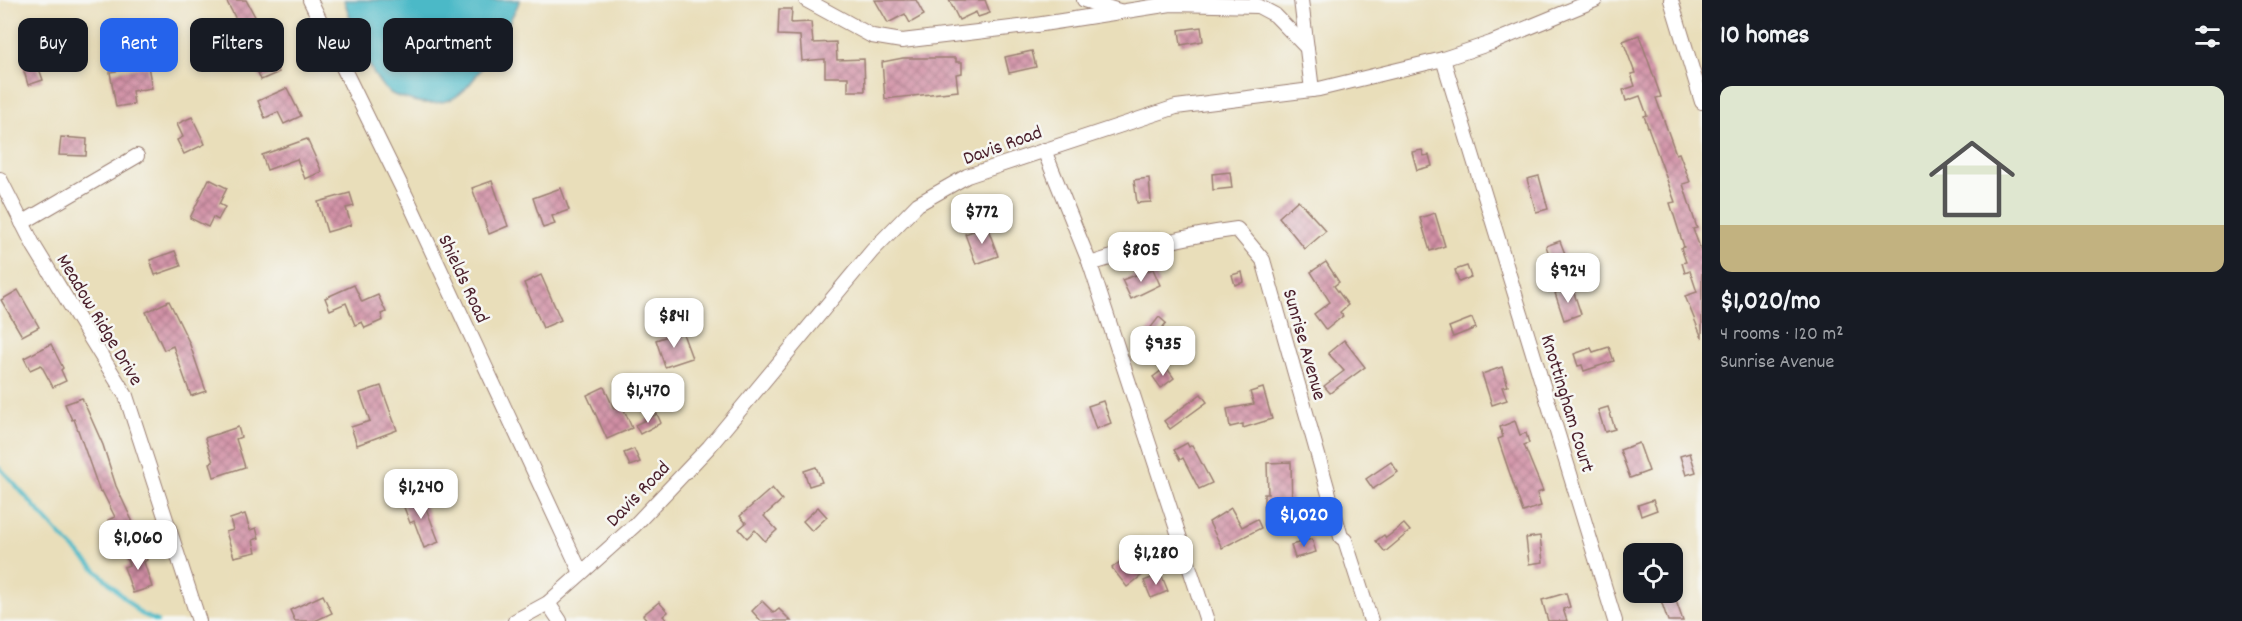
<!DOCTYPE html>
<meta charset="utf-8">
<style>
body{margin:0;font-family:Dekko,sans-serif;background:#242831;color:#f1f3f6;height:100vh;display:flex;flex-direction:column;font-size:22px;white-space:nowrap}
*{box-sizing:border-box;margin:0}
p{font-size:20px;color:#9ea1a6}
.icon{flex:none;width:33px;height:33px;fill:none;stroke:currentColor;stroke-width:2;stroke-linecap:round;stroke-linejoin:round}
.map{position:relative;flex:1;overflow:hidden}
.sheet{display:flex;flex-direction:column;background:#171b24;width:540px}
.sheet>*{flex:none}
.top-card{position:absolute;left:18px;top:18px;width:570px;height:54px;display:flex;gap:12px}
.fabs{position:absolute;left:1623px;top:543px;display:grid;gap:12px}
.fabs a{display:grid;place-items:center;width:60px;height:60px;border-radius:12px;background:#171b24;box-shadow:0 3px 9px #0003;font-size:30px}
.price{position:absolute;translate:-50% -51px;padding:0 14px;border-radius:12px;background:#fff;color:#222;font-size:20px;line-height:39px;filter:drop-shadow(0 2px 3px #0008)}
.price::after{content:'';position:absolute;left:50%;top:36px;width:18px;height:14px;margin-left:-9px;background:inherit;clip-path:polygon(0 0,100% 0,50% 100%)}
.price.selected{background:#2563eb;color:#fff}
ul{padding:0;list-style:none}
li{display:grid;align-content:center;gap:12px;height:318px;padding:0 18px}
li+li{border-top:2px solid #363941}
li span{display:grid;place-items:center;height:186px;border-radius:12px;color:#555}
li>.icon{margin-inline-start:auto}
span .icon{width:108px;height:108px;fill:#fffc;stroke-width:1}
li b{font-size:26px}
h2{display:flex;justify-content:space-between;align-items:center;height:72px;padding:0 18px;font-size:26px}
.chip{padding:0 21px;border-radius:12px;background:#171b24;box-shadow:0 3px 9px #0003;font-size:21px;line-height:54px}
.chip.selected{background:#2563eb;color:#fff}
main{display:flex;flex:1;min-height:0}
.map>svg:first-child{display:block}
.water{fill:#4cb9c7;stroke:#4b6c79;stroke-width:1.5}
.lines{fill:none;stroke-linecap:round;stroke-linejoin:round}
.stream{stroke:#4cb9c7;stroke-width:4}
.building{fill:url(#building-cross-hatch)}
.minor-casing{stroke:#9a7e72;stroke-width:16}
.minor{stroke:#fff;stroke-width:14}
.labels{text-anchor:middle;stroke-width:5;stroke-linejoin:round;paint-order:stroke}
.street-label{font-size:20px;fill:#4a1f2b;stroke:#f6f6f2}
</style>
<main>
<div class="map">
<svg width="1702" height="621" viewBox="0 0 1702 621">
<defs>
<pattern id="building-cross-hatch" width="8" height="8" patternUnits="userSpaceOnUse" patternTransform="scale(1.5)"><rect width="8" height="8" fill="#d190a5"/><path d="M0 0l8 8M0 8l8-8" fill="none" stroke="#ac7587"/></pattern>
</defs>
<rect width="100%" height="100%" fill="#f6f6f2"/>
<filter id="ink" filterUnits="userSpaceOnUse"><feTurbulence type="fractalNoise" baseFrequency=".0167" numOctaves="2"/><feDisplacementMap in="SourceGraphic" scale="12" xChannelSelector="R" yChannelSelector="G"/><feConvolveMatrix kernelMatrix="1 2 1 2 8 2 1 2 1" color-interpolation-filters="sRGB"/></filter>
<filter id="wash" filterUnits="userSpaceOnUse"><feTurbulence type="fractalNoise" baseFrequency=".008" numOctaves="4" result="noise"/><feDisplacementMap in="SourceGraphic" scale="24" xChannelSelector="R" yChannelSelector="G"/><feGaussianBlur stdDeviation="1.35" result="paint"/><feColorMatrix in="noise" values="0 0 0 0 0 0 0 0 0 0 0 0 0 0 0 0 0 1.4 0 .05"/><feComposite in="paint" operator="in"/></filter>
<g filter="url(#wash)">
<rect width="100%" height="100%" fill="#e9deba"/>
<path class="water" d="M344,0H520C510,23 479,78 461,93C449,104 428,105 413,101C401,97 393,97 384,88C366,68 353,26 344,0Z"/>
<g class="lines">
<path class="stream" d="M0,468L62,537L141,614L157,621"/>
</g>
<g id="blocks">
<g class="building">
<path d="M226,0H246L264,33L279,72L261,80L240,27Z"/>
<path d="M875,0H916L924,15L910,23L905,14L888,23Z"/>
<path d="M949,0H985L990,13L978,17L976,12L959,20Z"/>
<path d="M779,9H792L791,23L811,22L813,43L836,42L837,60L864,59L865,91H848V77H825V59L802,61L800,36L778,35Z"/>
<path d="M1201,27L1203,41L1181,45L1179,30Z"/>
<path d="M1639,35L1661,97L1656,98L1676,154L1679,153L1690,182L1683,184L1697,228L1693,229L1702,253V338L1685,296L1697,292L1690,271L1685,273L1682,263L1686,262L1681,248L1684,247L1670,203L1675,202L1644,116L1647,115L1640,96L1626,101L1623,90L1635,86L1631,74L1635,73L1623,41Z"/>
<path d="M1032,51L1036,67L1009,73L1005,57Z"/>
<path d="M903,58H956V62H962V73L956,74L958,91L885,99L882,62Z"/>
<path d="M36,60L43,80L28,85L22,64Z"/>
<path d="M148,66L152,88L132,91L134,104L116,107L110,72Z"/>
<path d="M287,88L301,116L284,124L278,112L265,118L258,101Z"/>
<path d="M192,117L205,144L184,154L177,140L183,137L177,124Z"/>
<path d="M61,137L87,139L86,156L59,155Z"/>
<path d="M307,139L322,172L305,179L297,159L267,170L262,155Z"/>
<path d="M1422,150L1424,156L1429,155L1432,166L1417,170L1412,152Z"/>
<path d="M1230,172L1232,188L1213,190L1212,174Z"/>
<path d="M1539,176L1548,209L1536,212L1527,179Z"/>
<path d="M1149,178L1151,202L1137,203L1134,180Z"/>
<path d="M209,179L227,188L219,204L225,207L218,220L213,217L208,227L190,218Z"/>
<path d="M492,181L508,226L489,234L472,188Z"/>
<path d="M561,188L569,210L552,216L555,224L543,228L533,198Z"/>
<path d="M350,193L354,206L346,208L351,225L327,232L318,202Z"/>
<path d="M1298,200L1326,231L1305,249L1279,217Z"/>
<path d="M1435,213L1445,246L1430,251L1420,218Z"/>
<path d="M987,226L998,256L976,264L965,234Z"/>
<path d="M1560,241L1565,254L1561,256L1563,264L1554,268L1546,246Z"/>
<path d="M175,251L181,266L155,275L150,260Z"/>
<path d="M1326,262L1339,282L1334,286L1348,305L1340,312L1343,316L1326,330L1314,314L1330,302L1311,272Z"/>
<path d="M1467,266L1471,277L1459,282L1455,270Z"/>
<path d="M1153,269L1160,285L1131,299L1122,280Z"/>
<path d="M1242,272L1244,282L1235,285L1232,275Z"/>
<path d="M541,275L561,320L543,328L524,283Z"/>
<path d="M354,285L362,302L378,295L386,312L381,314L383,320L365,328L362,322L355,325L346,303L330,310L325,298Z"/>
<path d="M1572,287L1581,314L1564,320L1555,293Z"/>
<path d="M18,290L39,327L22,336L1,300Z"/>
<path d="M169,301L189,342L206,391L191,396L173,346L164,350L146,312Z"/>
<path d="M1159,317L1166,323L1146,350L1138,344Z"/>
<path d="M1472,318L1476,328L1453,337L1449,327Z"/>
<path d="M682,331L692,358L665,367L656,340Z"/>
<path d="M1344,340L1365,367L1330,393L1324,386L1344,371L1328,353Z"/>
<path d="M51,344L63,368L61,370L66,381L53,387L41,365L30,370L24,358Z"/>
<path d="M1609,347L1614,361L1584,371L1582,365L1578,366L1574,354L1591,348L1593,352Z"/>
<path d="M1166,367L1174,378L1161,388L1153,377Z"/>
<path d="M1502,367L1508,386L1502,387L1507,400L1492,405L1482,374Z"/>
<path d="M381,386L397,430L357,445L351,427L370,421L360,393Z"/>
<path d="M604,387L614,409L622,405L632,428L607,439L587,395Z"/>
<path d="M1263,388L1272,419L1243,428V424L1230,427L1227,409L1254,404L1250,392Z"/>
<path d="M1201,394L1207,402L1170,429L1164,421Z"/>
<path d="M82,398L103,445L116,486L135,527L115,536L108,520L115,517L102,491L100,492L74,419L72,420L65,404Z"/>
<path d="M1103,401L1111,423L1096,429L1088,406Z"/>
<path d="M1608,407L1615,429L1605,432L1598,410Z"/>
<path d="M657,414L661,423L640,434L635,425Z"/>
<path d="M1515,421L1520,435L1526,433L1529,443L1524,445L1543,491L1537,493L1541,506L1523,512L1498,439L1503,437L1500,427Z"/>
<path d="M238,427L241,437L236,439L245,467L214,477L210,463L213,462L205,438Z"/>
<path d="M1187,443L1189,447L1192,445L1212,483L1199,489L1183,458L1180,460L1174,450Z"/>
<path d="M1639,443L1649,471L1630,478L1620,450Z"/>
<path d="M634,449L640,462L630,466L624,453Z"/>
<path d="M1690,453L1696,472L1686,475L1680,456Z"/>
<path d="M1291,462L1292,509L1264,510V494H1268L1267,463Z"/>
<path d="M1391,462L1398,472L1373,489L1366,479Z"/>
<path d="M816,467L822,482L809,486L804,471Z"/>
<path d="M772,488L782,500L764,516L777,530L765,541L755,530L747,538L739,529L746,523L740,516Z"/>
<path d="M421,495L439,542L424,548L414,521L410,523L402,502Z"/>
<path d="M1653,500L1657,510L1641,516L1638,505Z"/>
<path d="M818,507L827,517L812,531L803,521Z"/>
<path d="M1231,508L1242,527L1257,519L1261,528L1222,548L1209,522Z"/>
<path d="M245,514L250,530L256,528L259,538L253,540L256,552L234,557L226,532L233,530L230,519Z"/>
<path d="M1404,524L1410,531L1385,552L1376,541L1384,535L1386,538Z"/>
<path d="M1540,536L1543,562L1529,564L1526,538Z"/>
<path d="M1312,539L1316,552L1295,558L1291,545Z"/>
<path d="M143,549L147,560L144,562L152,587L133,593L124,567L129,565L125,555Z"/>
<path d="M1132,553L1146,572L1127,587L1112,568Z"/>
<path d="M1161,574L1168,591L1151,598L1144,581Z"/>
<path d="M1658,592H1673L1683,621H1668Z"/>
<path d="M1566,593L1570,607L1563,609L1567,621H1548L1542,600Z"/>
<path d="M323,595L332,613L315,621H295L290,610Z"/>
<path d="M762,601L774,613L779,609L791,621H761L752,611Z"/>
<path d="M659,602L668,612L663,616L668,621H648L643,615Z"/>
</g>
</g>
</g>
<g filter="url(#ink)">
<use href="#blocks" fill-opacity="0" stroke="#9a7e72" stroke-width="1.5"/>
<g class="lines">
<g class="minor-casing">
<g id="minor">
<path d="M310,0L409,202L581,573"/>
<path d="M806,0L872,36L902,41L1036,25L1171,4L1258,6L1275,15L1307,48"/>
<path d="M1084,0L1119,11"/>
<path d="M1301,0L1312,90"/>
<path d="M1671,0L1702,102"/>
<path d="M1443,59L1615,621"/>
<path d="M1044,150L1090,264L1207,621"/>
<path d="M0,179L34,246L126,396L199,621"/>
<path d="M22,223L137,156"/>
<path d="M1090,264C1140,248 1184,236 1237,229L1263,260L1341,537L1345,540L1371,621"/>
<path d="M548,603L560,621"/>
<path d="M515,621L548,603L635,525L709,447L872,251L918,204L967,176L1176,107L1319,89L1443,59L1491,43L1595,0"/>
</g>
</g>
<use href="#minor" class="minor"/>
</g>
</g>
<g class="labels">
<g class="street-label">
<text transform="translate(1002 144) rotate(-20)" y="7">Davis Road</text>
<text transform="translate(465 278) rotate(65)" y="7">Shields Road</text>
<text transform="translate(101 319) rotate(59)" y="7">Meadow Ridge Drive</text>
<text transform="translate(1306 344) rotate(74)" y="7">Sunrise Avenue</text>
<text transform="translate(1569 403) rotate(73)" y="7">Knottingham Court</text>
<text transform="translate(637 493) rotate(-46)" y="7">Davis Road</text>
</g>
</g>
</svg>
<div class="fabs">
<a><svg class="icon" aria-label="locate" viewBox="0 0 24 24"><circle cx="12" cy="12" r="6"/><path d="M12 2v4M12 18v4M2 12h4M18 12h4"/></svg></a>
</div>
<b class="price" style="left:982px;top:245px">$772</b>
<b class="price" style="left:1141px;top:283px">$805</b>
<b class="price" style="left:1568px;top:304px">$924</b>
<b class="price" style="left:674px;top:349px">$841</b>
<b class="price" style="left:1163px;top:377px">$935</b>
<b class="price" style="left:648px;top:424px">$1,470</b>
<b class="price" style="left:421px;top:520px">$1,240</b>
<b class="price selected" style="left:1304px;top:548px">$1,020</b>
<b class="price" style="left:138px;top:571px">$1,060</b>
<b class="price" style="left:1156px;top:586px">$1,280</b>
<div class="top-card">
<a class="chip">Buy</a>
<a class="chip selected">Rent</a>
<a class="chip">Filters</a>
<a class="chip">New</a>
<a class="chip">Apartment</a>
</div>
</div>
<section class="sheet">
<h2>10 homes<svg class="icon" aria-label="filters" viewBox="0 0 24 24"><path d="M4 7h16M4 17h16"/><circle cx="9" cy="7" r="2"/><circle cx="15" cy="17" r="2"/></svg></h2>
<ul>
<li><span style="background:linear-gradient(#dfe7d0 75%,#c2b280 0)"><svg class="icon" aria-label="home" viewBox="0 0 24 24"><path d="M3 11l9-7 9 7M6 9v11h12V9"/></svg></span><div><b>$1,020/mo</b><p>4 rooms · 120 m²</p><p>Sunrise Avenue</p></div></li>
</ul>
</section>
</main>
